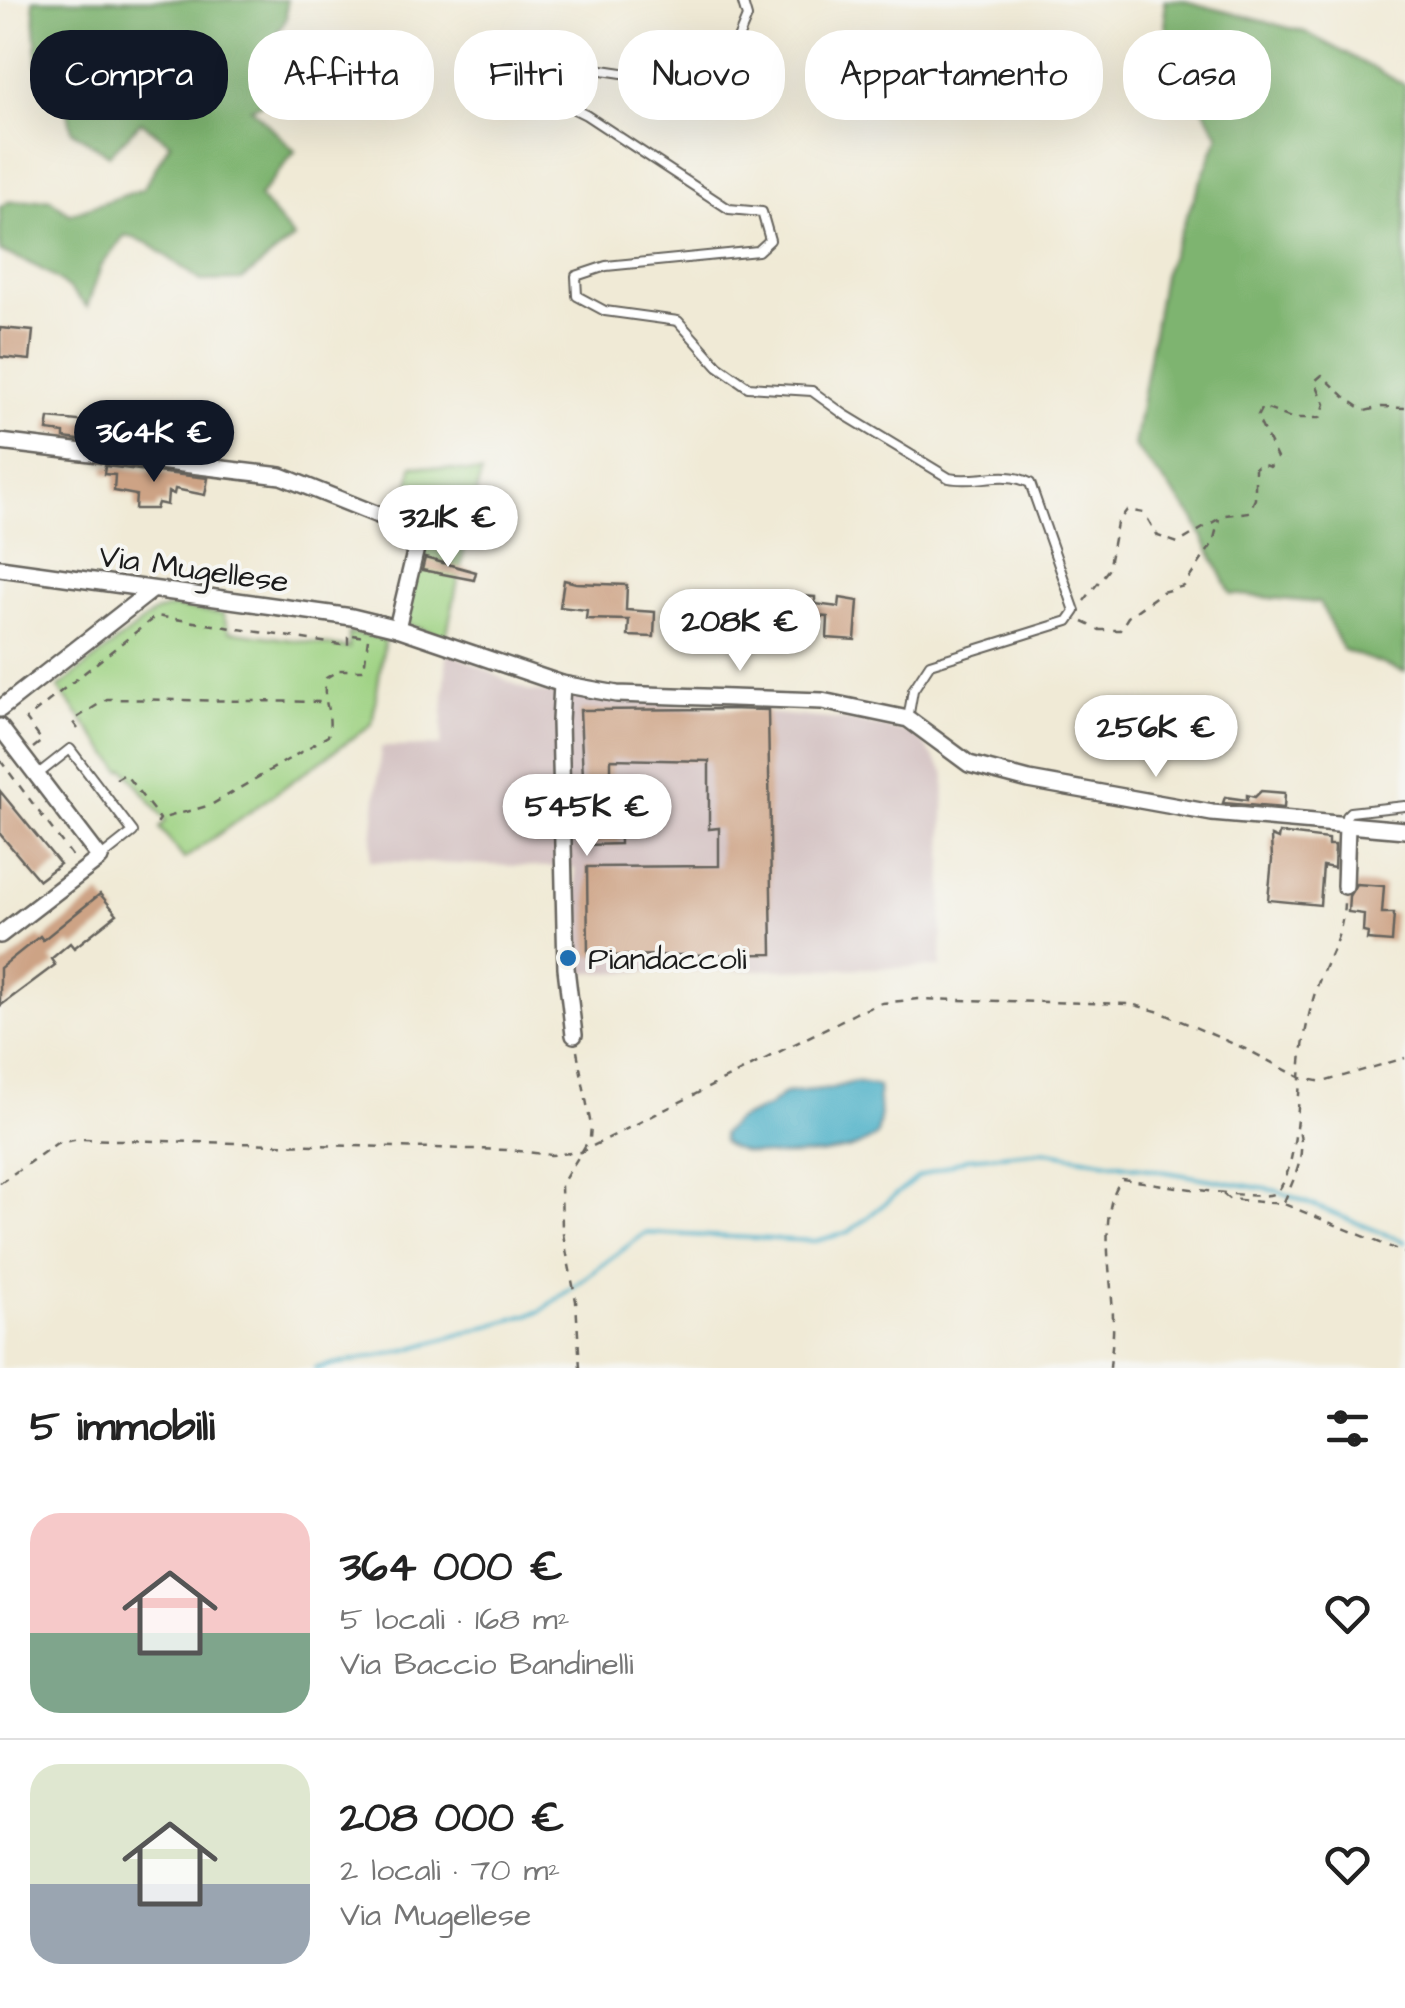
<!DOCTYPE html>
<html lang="it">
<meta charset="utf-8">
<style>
body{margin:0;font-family:"Architects Daughter",sans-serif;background:#f6f6f6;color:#222;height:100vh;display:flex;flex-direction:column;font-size:38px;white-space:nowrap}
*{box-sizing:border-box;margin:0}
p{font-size:32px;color:#767676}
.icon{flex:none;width:55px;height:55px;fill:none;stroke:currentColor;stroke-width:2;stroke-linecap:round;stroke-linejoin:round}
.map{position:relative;height:1368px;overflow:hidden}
.side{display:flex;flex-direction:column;background:#fff;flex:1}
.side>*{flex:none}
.hud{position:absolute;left:30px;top:30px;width:1345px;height:90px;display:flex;gap:20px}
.price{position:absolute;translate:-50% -85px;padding:0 22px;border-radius:35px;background:#fff;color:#222;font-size:32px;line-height:65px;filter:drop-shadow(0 2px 5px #0008)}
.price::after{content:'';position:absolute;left:50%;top:60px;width:30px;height:22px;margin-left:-15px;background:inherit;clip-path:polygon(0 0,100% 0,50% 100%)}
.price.on{background:#111827;color:#fff}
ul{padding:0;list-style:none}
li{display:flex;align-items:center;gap:30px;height:250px;padding:0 30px}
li+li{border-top:2px solid #e0e0e0}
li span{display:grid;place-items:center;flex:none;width:280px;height:200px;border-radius:30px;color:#555}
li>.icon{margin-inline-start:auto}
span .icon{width:120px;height:120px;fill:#fffc;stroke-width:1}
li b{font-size:42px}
h2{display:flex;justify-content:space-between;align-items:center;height:120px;padding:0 30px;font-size:42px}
.tag{padding:0 35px;border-radius:40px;background:#fff;box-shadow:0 10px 40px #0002;font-size:35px;line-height:90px}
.tag.on{background:#111827;color:#fff}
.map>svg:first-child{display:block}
.industrial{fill:#d2bfc0}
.green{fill:#9ed282;stroke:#5d774f;stroke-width:2.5}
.forest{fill:#7eb470;stroke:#4d6846;stroke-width:2.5}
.water{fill:#46aec6;stroke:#316571;stroke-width:2.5}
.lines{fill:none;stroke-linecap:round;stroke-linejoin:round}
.stream{stroke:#46aec6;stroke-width:4}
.building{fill:#cda385}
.lane-casing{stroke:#66645d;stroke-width:12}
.street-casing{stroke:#66645d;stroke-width:20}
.path{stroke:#66645d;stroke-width:2.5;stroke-dasharray:8 8;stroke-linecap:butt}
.lane{stroke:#fff;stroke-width:8}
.street{stroke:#fff;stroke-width:15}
.poi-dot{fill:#1f6fb2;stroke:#f6f6f2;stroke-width:4}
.labels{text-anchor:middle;stroke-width:8;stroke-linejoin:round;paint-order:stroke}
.street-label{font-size:32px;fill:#1c1c1c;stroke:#f6f6f2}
.poi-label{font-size:32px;fill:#1c1c1c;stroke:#f6f6f2;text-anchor:start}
</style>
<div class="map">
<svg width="1405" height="1368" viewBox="0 0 1405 1368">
<rect width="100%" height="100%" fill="#f6f6f2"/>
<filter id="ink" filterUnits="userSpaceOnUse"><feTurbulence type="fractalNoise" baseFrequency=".01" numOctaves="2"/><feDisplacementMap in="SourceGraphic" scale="20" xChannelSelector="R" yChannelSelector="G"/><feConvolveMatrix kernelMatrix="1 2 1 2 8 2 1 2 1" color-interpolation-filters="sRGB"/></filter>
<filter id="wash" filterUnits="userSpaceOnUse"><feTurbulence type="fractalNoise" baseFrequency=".0048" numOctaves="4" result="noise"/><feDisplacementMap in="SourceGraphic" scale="40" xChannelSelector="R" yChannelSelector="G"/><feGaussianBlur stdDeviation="2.25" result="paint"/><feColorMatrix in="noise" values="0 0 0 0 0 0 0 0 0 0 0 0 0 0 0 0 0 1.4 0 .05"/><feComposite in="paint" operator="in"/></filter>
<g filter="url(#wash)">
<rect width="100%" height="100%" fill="#f0ead6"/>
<path class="industrial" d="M447,651L529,691L853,721L916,734L945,773L941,967L579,973L575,868L370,861L381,747L441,746Z"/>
<g class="green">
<path d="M412,465L481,473L446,637L404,623L426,518L406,512Z"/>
<path d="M173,607L223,614L229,631L349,648V633L385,638L372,724L184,859L160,828L166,821L125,769L121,770L58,688L155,612Z"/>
</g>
<g class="forest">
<path d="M33,0H287L286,19L267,49L273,99L251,108L295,151L259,197L294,238L242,280L201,281L148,243L125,235L101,266L87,307C60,277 38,265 0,251V207L8,202L50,199L70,214L143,189L170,143L141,122L109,155L72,131L66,102L38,66Z"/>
<path d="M1164,0H1181L1305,32L1405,85V672L1343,650L1320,603L1231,594L1193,517L1134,446L1163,275L1219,135L1167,46Z"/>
</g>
<path class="water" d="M854,1082L878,1086L880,1119L877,1136C868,1140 858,1147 848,1149C820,1156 744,1161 723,1142L722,1134L735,1121L769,1106L785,1093L832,1088Z"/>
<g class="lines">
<path class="stream" d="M315,1368L399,1352L541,1311L645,1233L816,1241L849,1232L918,1177L968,1158L1043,1151L1278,1191L1405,1242"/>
</g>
<g id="blocks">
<g class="building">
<path d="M0,328L33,331L30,360L0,357Z"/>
<path d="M49,418L88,422L86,441L64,438V433L47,431Z"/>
<path d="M105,466L208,478L205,495L175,489L174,494L168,492L167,505L158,503L156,509H135L136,495L114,491L115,475L104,474Z"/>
<path d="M425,558L476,572L474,580L422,570Z"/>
<path d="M564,580L576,583L627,585L626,610L655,612L654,637L628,636L629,620L586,619L587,610L560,607Z"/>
<path d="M801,596L815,597V604L839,607L840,598L858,601L855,640L827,638L828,617L800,615Z"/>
<path d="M726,709L768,710L772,954L588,956L587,867L719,866V828L709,829V761L611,759V778H606L607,801H619L620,844L586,845L580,710Z"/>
<path d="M0,791L60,864L39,880L0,834Z"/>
<path d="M1261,791L1285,793L1284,808L1223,803L1225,797L1247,800V795L1255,797Z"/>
<path d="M1279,833L1328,839V845H1335L1334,868L1323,866L1320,905L1268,900L1272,860L1271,836L1278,839Z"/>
<path d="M1356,884L1384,886L1382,913H1394L1392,942L1367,940L1368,933L1363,932L1364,914L1348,912L1349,896Z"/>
<path d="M100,894L117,914L74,948L70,943L51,959L55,965L0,1006V968L40,936L43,940Z"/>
</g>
</g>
</g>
<g filter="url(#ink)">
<use href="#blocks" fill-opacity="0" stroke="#66645d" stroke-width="2.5"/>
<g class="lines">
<g class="lane-casing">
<g id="lane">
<path d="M742,0L747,17L737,41L702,66L675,74L622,73L562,64L544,75L550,97L586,115L729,209L762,212L770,240L758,251L606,266L576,276L577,296L605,311L678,321L718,366L748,387L812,391L845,415L949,478C976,484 1004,469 1030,483L1075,611L1068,621L930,664L913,690L908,719"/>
<path d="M37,775L70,749L133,832L100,858"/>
<path d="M1347,826L1346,816L1350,812L1405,806"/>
</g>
</g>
<g class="street-casing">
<g id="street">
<path d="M0,442L281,476L408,527L415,535L417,544L397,628"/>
<path d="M0,568L352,617L397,628L562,684L617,694L822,701L908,719L969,764L1029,780L1212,813L1405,830"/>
<path d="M562,684L560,721L566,968L574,1035"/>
<path d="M0,709L152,590"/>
<path d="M0,727L100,858L0,935"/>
<path d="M1345,886L1347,826"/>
</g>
</g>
<g class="path">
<path d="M1084,601L1108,570L1117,523L1127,510L1144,513L1158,536L1178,543L1225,515L1249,512L1255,499V468L1260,464L1270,467L1277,458L1257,417L1262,407L1291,418H1320L1325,404L1315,381L1322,375L1346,398L1365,411L1381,407L1405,408"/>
<path d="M1083,622L1100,630H1120L1128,617L1162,592L1184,586L1213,543L1219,519"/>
<path d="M78,729L72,721L107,699L323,702"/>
<path d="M33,748L42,741L26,719L156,616L348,646V634L368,638L364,670H339L326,678C321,705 334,710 328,736L211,805L160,819"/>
<path d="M0,760L76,861"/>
<path d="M116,779L125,774L160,819L154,828"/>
<path d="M577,1051L591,1126L590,1138L561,1185L562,1229L576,1301L580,1368"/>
<path d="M0,1183L57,1143L80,1139L510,1150L551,1155L581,1152L856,1013L882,1003L918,999L1131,1004L1160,1012L1250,1051L1301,1078L1323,1082L1405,1058"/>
<path d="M1223,1194L1229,1199L1284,1204L1405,1253"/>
<path d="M1284,1202C1295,1176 1308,1153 1297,1125"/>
<path d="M1110,1368C1111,1352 1114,1336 1113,1320C1113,1280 1096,1212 1122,1179C1146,1182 1258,1201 1273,1194C1297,1184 1299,1088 1301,1063C1303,1041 1308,1017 1314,996C1324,961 1343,941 1344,902"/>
</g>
<use href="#lane" class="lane"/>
<use href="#street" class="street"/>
</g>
</g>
<circle class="poi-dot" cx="568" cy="958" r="10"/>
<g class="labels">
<g class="street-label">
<text transform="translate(194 568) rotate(8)" y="11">Via Mugellese</text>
</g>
<g class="poi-label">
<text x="588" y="969">Piandaccoli</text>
</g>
</g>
</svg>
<b class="price on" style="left:154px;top:485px">364K €</b>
<b class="price" style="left:448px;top:570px">321K €</b>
<b class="price" style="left:740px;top:674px">208K €</b>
<b class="price" style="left:1156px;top:780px">256K €</b>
<b class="price" style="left:587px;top:859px">545K €</b>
<div class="hud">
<a class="tag on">Compra</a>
<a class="tag">Affitta</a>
<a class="tag">Filtri</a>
<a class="tag">Nuovo</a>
<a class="tag">Appartamento</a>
<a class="tag">Casa</a>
</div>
</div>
<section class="side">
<h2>5 immobili<svg class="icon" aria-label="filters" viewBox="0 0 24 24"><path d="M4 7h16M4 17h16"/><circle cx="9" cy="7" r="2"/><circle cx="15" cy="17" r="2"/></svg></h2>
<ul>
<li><span style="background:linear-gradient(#f6c9c9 60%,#7fa58c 0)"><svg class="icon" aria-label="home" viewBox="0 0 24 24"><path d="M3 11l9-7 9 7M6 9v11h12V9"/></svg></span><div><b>364 000 €</b><p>5 locali · 168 m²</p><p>Via Baccio Bandinelli</p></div><svg class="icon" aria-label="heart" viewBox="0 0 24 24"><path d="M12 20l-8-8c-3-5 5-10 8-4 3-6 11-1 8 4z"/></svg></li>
<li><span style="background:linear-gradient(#dfe7d0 60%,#9aa5b1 0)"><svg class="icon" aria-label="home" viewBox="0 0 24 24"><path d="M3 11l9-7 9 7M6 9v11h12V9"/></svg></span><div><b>208 000 €</b><p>2 locali · 70 m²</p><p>Via Mugellese</p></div><svg class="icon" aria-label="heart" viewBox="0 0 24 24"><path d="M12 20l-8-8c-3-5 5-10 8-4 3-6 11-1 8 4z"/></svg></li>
</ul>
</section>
